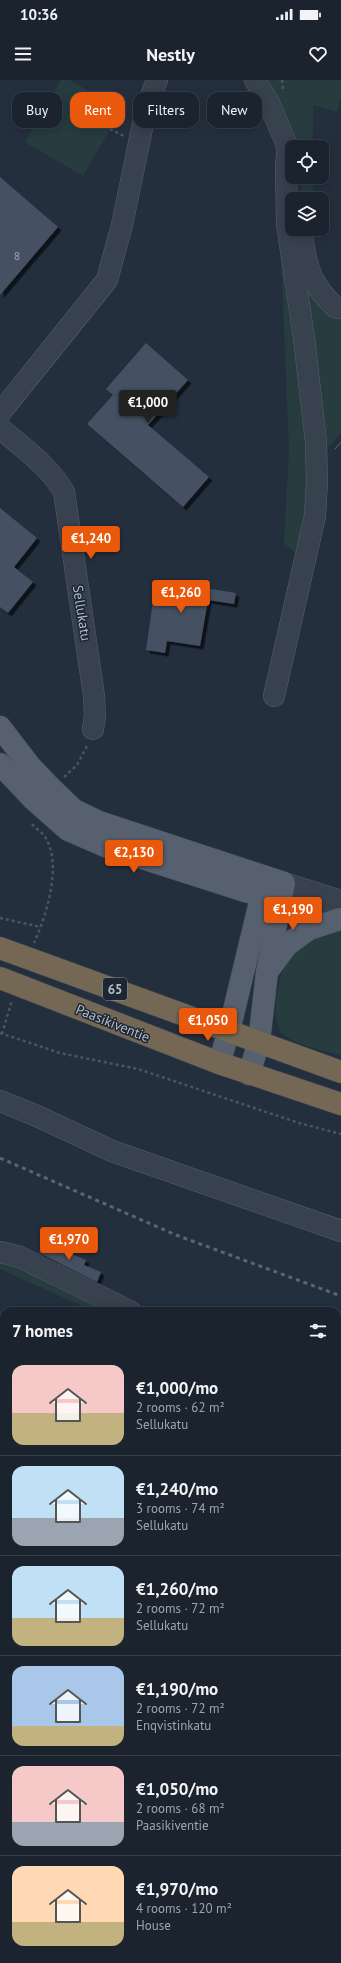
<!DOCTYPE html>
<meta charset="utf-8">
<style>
body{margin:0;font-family:"PT Sans",sans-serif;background:#242b36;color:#f1f3f6;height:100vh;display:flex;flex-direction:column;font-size:15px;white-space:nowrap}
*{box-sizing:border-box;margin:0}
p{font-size:13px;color:#a0a4aa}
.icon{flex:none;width:22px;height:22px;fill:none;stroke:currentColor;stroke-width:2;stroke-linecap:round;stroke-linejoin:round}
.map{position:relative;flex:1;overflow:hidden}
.sheet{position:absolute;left:0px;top:1227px;width:341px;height:656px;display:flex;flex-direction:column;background:#1b232e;border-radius:12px 12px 0 0;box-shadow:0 2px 10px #0003,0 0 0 1px #39404a}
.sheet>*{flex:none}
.guide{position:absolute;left:12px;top:12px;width:317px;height:36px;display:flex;gap:8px}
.controls{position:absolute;left:285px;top:60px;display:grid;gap:8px}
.controls a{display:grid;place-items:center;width:44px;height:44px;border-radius:8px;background:#1b232e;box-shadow:0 2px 10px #0003,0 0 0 1px #39404a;font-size:20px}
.price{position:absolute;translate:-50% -34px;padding:0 9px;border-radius:4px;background:#ea580c;color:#fff;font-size:13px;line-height:26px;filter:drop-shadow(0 1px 2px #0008)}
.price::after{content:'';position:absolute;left:50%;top:24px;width:12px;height:9px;margin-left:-6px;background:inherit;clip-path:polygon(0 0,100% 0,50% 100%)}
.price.active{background:#222;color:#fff}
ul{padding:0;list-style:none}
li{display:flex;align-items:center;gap:12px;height:100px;padding:0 12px}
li+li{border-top:1px solid #39404a}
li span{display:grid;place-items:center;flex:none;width:112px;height:80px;border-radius:12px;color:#555}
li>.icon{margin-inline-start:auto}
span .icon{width:48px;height:48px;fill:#fffc;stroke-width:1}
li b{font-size:17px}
h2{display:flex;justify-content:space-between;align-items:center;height:48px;padding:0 12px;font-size:17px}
.chip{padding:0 14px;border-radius:12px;background:#1b232e;box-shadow:0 2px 10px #0003,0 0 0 1px #39404a;font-size:14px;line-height:36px}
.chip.active{background:#ea580c;color:#fff}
.status{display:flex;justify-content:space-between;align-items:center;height:28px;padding:0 20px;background:#1b232e;direction:ltr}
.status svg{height:11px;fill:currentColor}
header{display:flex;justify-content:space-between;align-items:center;height:52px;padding:0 12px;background:#1b232e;font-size:18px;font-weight:800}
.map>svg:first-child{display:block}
.green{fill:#263c3f}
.building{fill:#455162;filter:url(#shadow)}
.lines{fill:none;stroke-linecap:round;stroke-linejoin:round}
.minor-casing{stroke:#565f6c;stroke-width:22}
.major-casing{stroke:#414a57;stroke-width:23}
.highway-casing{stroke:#434c59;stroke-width:23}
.path{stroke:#44595c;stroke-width:2.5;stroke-dasharray:3 3;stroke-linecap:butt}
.minor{stroke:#38414e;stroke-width:21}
.major{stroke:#56606e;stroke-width:22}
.highway{stroke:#746855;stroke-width:22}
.tram{stroke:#5a6575;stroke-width:1}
.rail{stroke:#5a6575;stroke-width:3;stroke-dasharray:4 4;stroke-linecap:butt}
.labels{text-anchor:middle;stroke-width:3;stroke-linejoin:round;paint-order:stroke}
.number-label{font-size:12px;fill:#98a1af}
.shield{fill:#1d2633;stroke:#878f9c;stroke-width:1}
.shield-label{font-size:13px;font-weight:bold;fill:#b4bcc9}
.street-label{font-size:14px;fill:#b4bcc9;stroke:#1d2633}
</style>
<div class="status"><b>10:36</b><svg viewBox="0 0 49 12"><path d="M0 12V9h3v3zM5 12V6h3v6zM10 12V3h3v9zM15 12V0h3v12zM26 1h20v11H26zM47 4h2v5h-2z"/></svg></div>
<header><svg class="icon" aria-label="menu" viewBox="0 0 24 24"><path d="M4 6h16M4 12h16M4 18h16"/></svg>Nestly<svg class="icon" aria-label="heart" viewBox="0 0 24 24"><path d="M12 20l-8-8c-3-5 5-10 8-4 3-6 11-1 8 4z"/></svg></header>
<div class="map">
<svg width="341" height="1883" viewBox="0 0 341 1883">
<defs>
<filter id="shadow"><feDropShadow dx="3.5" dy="3.5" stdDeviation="0" flood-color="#0009"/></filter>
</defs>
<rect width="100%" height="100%" fill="#242f3e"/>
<g class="green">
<path d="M61,0H70L121,30L83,96L25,62Z"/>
<path d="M262,0H341V18L337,32L313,25V67H293Z"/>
<path d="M299,97H313L314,114L311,119H303Z"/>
<path d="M281,173L295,238L311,422L300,477L284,463L289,370Z"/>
<path d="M300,186L314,218L324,232L341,233V353L328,368L322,367Z"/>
<path d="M341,849V976C326,971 296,965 284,955C266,940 281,884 294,869C299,863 313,855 320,852C326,850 334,850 341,849Z"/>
<path d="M6,1181L121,1231H93L0,1189V1182Z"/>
</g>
<g class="building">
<circle cx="84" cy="34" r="7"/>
<path d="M0,97L58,147L0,215Z"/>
<path d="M146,263L188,300L148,345L209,397L183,427L87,344L113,315L106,309Z"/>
<path d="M0,428L37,458L14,487L33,502L8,533L0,527Z"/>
<path d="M156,500L236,513L234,524L208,520L200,566L167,561L165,573L146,570Z"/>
<path d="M44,1162L86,1180L84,1185L101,1192L97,1202L39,1173Z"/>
</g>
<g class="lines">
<g class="minor-casing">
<g id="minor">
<path d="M255,0L268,21L292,77"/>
<path d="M302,154C306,187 311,205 336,228H341"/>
<path d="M0,333L107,200L122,145L146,29L157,0"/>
<path d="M0,348C23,368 49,386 64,412L94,616L95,636L93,649"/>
<path d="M274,616L315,436L317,402L316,362L304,258L287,144L286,85L288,66"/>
<path d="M284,803L341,821"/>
<path d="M281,820L341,840"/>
<path d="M0,1021L37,1036L112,1071L341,1151"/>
<path d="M0,1172L20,1177L130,1231"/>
<path d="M0,1260L4,1262"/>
<path d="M0,1346L4,1347"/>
<path d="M337,1479H341"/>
<path d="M0,1506H4"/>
<path d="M337,1577H341"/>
<path d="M337,1723L341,1721"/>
<path d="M0,1839L4,1838"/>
<path d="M99,1879L106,1883"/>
<path d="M177,1883L179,1879"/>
<path d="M298,1883L300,1879"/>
</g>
</g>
<g class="major-casing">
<g id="major">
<path d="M0,647L30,686L50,707L74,730L99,742L284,803L267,892L259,962L249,994"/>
<path d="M0,684L34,720L68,750L105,766L245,811L281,820"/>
<path d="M270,888L287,865L309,849L340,839"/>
<path d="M219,983L229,951L265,801"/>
<path d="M337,1652H341"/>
<path d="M0,1661L4,1660"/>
</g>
</g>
<g class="highway-casing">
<g id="highway">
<path d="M0,868L341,992"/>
<path d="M0,898L219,983L341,1024"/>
</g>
</g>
<g class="path">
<path d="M282,0L283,11"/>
<path d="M110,49L124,56"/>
<path d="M64,697L77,685L88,664"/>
<path d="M32,744C36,749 42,752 45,757C63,783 46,837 34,863"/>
<path d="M0,838L41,847"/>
<path d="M0,953L60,973L138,989L299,1043L341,1054"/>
<path d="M2,954L12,920"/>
<path d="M327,1879L334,1883"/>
</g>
<use href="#minor" class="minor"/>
<use href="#major" class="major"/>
<use href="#highway" class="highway"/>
<path class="tram" d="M335,369L341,362"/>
<g class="rail">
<path d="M0,1078L176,1155L341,1216"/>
<path d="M337,1371L341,1370"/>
<path d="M0,1409L4,1408"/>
</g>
</g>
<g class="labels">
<g class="number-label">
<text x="17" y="180">8</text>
</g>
<rect class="shield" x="103" y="898" width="24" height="22" rx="3"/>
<g class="shield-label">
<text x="115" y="914">65</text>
</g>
<g class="street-label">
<text transform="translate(82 533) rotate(81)" y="5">Sellukatu</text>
<text transform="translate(113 943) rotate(22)" y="5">Paasikiventie</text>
</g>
</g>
</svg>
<div class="controls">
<a><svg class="icon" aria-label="locate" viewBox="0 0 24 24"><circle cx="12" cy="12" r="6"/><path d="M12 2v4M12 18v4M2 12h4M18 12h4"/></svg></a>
<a><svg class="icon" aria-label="layers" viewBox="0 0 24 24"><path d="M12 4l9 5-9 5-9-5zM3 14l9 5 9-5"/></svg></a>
</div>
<b class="price active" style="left:148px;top:344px">€1,000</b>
<b class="price" style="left:91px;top:480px">€1,240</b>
<b class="price" style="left:181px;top:534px">€1,260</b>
<b class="price" style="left:134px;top:794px">€2,130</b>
<b class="price" style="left:293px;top:851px">€1,190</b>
<b class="price" style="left:208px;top:962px">€1,050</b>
<b class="price" style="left:69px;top:1181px">€1,970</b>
<div class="guide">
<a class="chip">Buy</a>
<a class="chip active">Rent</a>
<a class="chip">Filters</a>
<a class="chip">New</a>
</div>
<section class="sheet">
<h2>7 homes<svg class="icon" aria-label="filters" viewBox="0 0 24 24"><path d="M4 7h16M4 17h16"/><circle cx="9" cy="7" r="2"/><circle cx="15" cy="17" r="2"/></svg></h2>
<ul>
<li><span style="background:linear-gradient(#f6c9c9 60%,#c2b280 0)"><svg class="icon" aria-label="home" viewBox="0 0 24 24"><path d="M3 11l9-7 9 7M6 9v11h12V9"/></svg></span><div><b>€1,000/mo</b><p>2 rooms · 62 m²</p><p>Sellukatu</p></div></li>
<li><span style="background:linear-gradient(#bfe0f5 65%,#9aa5b1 0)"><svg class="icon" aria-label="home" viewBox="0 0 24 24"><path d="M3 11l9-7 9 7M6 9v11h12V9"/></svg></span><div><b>€1,240/mo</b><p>3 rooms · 74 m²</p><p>Sellukatu</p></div></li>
<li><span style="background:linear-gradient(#bfe0f5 65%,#c2b280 0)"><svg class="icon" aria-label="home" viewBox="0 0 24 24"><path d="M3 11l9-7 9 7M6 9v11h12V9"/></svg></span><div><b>€1,260/mo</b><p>2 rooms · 72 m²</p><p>Sellukatu</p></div></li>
<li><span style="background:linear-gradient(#a9c7e8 75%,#c2b280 0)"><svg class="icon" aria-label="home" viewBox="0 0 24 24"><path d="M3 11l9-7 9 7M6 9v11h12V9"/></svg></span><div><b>€1,190/mo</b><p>2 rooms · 72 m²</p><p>Enqvistinkatu</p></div></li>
<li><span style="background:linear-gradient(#f6c9c9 70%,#9aa5b1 0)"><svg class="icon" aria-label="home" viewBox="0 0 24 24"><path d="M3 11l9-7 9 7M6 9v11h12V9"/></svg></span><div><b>€1,050/mo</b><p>2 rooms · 68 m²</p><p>Paasikiventie</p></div></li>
<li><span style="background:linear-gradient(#ffd9b3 70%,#c2b280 0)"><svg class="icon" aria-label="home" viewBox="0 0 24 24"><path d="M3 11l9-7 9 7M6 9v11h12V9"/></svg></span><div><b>€1,970/mo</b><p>4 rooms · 120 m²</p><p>House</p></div></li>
</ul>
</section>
</div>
